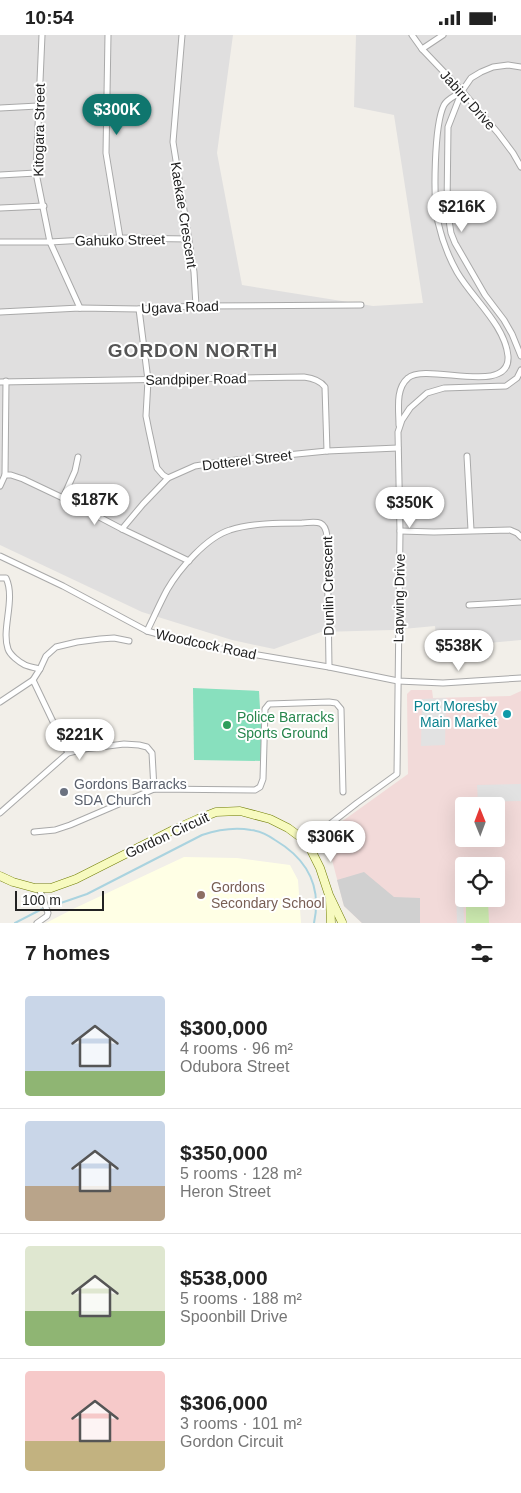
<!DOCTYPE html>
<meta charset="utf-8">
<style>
body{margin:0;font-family:Arial,sans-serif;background:#f6f6f6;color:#222;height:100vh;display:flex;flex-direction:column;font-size:19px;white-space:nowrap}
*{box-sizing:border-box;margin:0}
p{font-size:16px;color:#767676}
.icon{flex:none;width:28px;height:28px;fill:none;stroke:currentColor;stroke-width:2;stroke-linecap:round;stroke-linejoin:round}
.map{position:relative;height:888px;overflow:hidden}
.drawer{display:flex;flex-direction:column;background:#fff;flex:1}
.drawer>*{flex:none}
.needle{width:32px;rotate:359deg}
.controls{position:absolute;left:455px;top:762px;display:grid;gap:10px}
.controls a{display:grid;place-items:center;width:50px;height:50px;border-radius:5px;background:#fff;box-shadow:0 5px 20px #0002;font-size:25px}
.scale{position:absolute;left:15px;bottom:12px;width:89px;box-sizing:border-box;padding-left:5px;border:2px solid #222;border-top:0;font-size:14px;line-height:18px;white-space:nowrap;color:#222;-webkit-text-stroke:4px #fff;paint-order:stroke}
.price{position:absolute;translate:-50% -42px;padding:0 11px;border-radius:18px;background:#fff;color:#222;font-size:16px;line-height:32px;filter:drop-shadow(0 1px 2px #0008)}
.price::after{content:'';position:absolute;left:50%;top:30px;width:15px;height:11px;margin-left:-8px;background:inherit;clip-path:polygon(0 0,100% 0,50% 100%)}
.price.current{background:#0f766e;color:#fff}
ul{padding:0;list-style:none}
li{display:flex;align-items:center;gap:15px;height:125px;padding:0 25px}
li+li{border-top:1px solid #e0e0e0}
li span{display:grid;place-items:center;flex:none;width:140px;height:100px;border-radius:5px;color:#555}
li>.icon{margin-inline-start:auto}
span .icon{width:60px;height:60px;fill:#fffc;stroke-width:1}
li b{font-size:21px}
h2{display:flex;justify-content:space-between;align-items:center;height:60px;padding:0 25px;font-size:21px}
.status{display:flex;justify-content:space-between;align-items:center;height:35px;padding:0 25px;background:#fff;direction:ltr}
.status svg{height:14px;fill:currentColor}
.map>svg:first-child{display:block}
.residential{fill:#e0dfdf}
.commercial{fill:#f2dad9;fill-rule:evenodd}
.education{fill:#ffffe5}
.religious{fill:#d0d0d0}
.grass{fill:#cdebb0}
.pitch{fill:#88e0be}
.parking{fill:#e2e2e2}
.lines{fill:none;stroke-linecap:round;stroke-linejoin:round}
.stream{stroke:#aad3df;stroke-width:2}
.street-casing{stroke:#a9a9a9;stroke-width:7}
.secondary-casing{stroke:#707d05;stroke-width:9}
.street{stroke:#fff;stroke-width:5}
.secondary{stroke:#f7fabf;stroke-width:8}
.culture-dot{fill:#0f9aa8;stroke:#fff;stroke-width:2}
.leisure-dot{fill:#2e9e5b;stroke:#fff;stroke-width:2}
.worship-dot{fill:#6b7280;stroke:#fff;stroke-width:2}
.education-dot{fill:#8d6e63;stroke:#fff;stroke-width:2}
.labels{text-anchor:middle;stroke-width:4;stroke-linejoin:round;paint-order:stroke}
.street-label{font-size:14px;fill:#222;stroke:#fff}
.culture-label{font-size:14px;fill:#0d838f;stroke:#fff;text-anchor:end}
.leisure-label{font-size:14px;fill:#27864d;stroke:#fff;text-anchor:start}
.worship-label{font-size:14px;fill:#5b616d;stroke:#fff;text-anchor:start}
.education-label{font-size:14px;fill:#785e54;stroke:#fff;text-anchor:start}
.district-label{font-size:19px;font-weight:bold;letter-spacing:1px;fill:#555;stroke:#fff}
</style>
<div class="status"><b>10:54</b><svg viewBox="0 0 49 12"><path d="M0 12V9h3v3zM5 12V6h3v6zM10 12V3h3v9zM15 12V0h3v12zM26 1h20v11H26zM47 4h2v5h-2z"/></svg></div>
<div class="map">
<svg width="521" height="888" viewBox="0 0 521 888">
<rect width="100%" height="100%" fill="#f2efe9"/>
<path class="residential" d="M0,0H233L217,118L242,250L373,271L423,268L394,80L354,72L356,0H521V605L437,613L435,591L392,595L321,597L274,614L232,605L142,577L0,510Z"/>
<path class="commercial" d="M411,655H432L433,663L510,661L521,656V888H362L344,871L331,821L337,790L408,739L407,659ZM464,771H496V804H464ZM464,831H496V864H464Z"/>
<path class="education" d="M184,822L237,823L290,830L298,845L301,888H46L73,874Z"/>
<path class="religious" d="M364,837L394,862L420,863V888H362L344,871L337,845Z"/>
<path class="grass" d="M466,864H476V866L488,865L489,888H466Z"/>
<path class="pitch" d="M193,653L259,656L263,726L194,725Z"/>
<g class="parking">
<path d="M446,663L445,710L421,711L422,664Z"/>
<path d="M521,749V766L478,767L477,750Z"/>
<path d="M456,856H463L464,888H457Z"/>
</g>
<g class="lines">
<g class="stream">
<path d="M52,871L87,859L202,800C217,795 234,792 251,795C260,796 268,800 275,805C307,824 322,851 314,888"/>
<path d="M15,888L42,874"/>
</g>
<g class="street-casing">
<g id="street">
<path d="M42,0L36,138L50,207L80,273"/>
<path d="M108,0L106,118L120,203"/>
<path d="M182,0L173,107L194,237L196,271"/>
<path d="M412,0L422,14L462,56L498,98L513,118L521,132"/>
<path d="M422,14L443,0"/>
<path d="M521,32L508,30L493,32L481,37L471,43L462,56L448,92L447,173L451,198L455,208L485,260L504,285L512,299L521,321"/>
<path d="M0,73L38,71"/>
<path d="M0,140L36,138"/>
<path d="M0,173L44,171"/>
<path d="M0,207H50L120,203L189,204"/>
<path d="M139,274L148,345L146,381L149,396L157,433L163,440L168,443"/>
<path d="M0,277L80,273L139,274L196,271L361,270"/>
<path d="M0,347L304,342C312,343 320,345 325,352L327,416"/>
<path d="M399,390C399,375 395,354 408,343C426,327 511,362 508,321C505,290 472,263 457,237C448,221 442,205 438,187C433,165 434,90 444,70C448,63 456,61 462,56"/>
<path d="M467,421L471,495"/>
<path d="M5,440H11L23,444L63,463L122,494L189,526"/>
<path d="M0,451L5,440L6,346"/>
<path d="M63,463L75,436L78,422"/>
<path d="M122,494L143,469L168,443L195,431L227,426L327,416L398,413"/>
<path d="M400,496L434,497L510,495L517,498L521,502"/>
<path d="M0,521L63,551L147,596L198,610L329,632L398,646L443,648L521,643"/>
<path d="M0,543H6C16,564 1,594 8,614C10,620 19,627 25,630C30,632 36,633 40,634"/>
<path d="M469,570L521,567"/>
<path d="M147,596C154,582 160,568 167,555C179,534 207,502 230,495C250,488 281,488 302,488C316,487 325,484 327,501L329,632"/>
<path d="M0,667L33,645"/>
<path d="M68,718L33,645L40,634L46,621L56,612L77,607L100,604L114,603L129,606"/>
<path d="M0,778L68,718L84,714L124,709L139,710L147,712L152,718L154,754"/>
<path d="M34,797L55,795L70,790L154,754L255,755L260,752L263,744L265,674L269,669L329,667L336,668L341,674L343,757"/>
<path d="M307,807L357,768L397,739L400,496L398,397L402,385L410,373L427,358L444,353L506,351L517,343L521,335"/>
<path d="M37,888L47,881L48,878L39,853"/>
</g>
</g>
<g class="secondary-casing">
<g id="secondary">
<path d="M0,841L13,847L35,853H51L76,844L173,795L198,784L216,777L240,776L270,784L288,793L307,807L320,833L329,860L342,887"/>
<path d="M330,865L331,888"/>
</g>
</g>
<use href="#street" class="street"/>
<use href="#secondary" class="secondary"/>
</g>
<circle class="culture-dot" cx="507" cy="679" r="5"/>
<circle class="leisure-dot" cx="227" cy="690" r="5"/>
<circle class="worship-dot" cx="64" cy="757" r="5"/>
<circle class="education-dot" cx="201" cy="860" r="5"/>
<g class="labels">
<g class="street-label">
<text transform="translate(468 65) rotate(48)" y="5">Jabiru Drive</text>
<text transform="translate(39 95) rotate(-89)" y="5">Kitogara Street</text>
<text transform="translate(184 180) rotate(81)" y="5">Kaekae Crescent</text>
<text transform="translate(120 205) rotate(-1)" y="5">Gahuko Street</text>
<text transform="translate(180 272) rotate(-2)" y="5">Ugava Road</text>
<text transform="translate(196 344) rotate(-1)" y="5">Sandpiper Road</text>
<text transform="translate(247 425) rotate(-7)" y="5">Dotterel Street</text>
<text transform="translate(328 551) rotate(-91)" y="5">Dunlin Crescent</text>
<text transform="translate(399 563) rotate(-89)" y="5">Lapwing Drive</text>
<text transform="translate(206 609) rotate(12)" y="5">Woodcock Road</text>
<text transform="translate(167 800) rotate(-25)" y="5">Gordon Circuit</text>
</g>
<g class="culture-label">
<text x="497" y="676">Port Moresby<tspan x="497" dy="16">Main Market</tspan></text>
</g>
<g class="leisure-label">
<text x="237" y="687">Police Barracks<tspan x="237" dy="16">Sports Ground</tspan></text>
</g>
<g class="worship-label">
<text x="74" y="754">Gordons Barracks<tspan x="74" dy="16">SDA Church</tspan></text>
</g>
<g class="education-label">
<text x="211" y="857">Gordons<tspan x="211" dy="16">Secondary School</tspan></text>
</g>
<g class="district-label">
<text x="193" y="322">GORDON NORTH</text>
</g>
</g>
</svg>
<div class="controls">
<a><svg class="needle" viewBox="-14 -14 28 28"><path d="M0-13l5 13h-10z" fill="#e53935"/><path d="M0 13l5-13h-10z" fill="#767676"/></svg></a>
<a><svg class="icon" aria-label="locate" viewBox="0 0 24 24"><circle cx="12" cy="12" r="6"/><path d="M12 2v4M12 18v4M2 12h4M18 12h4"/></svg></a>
</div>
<div class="scale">100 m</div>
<b class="price current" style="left:117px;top:101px">$300K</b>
<b class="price" style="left:462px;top:198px">$216K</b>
<b class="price" style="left:95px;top:491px">$187K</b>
<b class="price" style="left:410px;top:494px">$350K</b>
<b class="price" style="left:459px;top:637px">$538K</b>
<b class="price" style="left:80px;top:726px">$221K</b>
<b class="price" style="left:331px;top:828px">$306K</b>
</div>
<section class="drawer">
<h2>7 homes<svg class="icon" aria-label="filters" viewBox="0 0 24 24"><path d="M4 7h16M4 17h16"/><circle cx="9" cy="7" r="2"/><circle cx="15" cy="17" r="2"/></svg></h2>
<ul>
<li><span style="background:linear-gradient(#c9d6e8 75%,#8fb573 0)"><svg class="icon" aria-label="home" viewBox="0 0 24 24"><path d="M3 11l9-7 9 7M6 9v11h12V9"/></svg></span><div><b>$300,000</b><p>4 rooms · 96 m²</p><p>Odubora Street</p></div></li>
<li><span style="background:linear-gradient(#c9d6e8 65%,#b9a48a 0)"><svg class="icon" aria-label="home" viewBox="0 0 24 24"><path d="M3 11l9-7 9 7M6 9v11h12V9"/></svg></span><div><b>$350,000</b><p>5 rooms · 128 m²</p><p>Heron Street</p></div></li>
<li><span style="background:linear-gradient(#dfe7d0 65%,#8fb573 0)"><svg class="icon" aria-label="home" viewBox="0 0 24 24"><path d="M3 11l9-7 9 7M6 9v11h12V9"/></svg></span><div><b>$538,000</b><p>5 rooms · 188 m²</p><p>Spoonbill Drive</p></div></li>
<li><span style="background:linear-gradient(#f6c9c9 70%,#c2b280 0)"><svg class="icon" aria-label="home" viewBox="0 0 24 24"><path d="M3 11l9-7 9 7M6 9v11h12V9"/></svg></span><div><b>$306,000</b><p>3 rooms · 101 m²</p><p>Gordon Circuit</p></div></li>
</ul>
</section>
